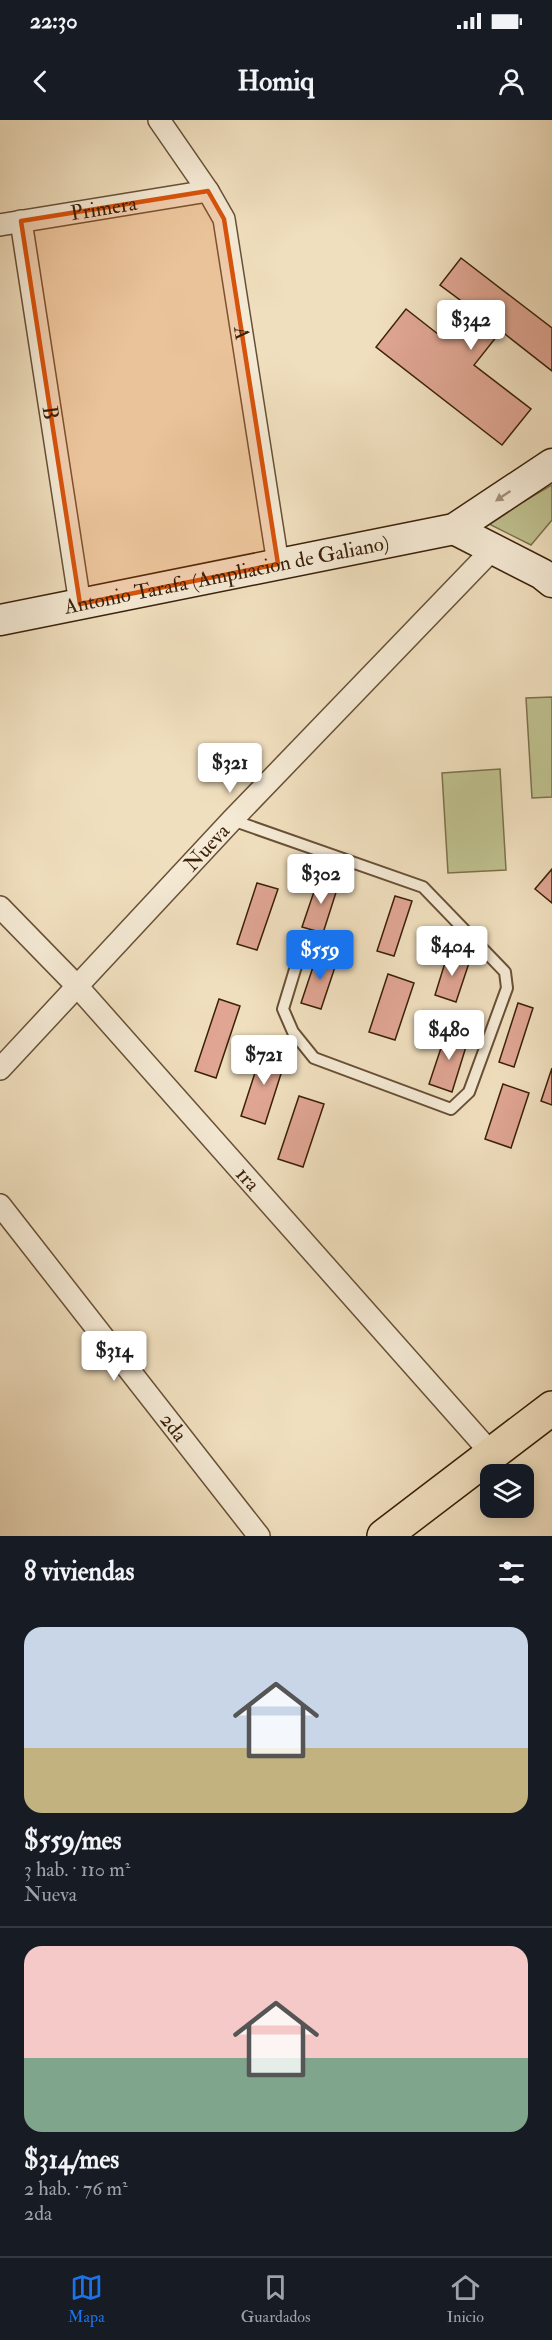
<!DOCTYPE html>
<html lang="es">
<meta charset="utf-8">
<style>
body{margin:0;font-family:"IM FELL Double Pica",serif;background:#242831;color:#f1f3f6;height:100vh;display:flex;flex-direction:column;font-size:22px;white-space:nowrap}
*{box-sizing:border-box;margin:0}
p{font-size:20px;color:#9ea1a6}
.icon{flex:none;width:33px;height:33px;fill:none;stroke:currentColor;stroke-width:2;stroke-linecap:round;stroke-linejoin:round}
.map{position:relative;height:1416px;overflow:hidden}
.panel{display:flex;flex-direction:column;background:#171b24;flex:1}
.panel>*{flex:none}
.buttons{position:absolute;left:480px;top:1344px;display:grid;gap:12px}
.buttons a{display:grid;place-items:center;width:54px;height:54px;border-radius:12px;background:#171b24;box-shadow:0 3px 15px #0003;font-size:30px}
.price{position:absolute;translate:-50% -51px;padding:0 14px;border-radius:6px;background:#fff;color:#222;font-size:20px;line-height:39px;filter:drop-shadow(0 2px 3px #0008)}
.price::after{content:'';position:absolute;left:50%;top:36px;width:18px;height:14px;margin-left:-9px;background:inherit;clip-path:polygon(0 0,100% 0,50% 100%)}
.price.on{background:#1a73e8;color:#fff}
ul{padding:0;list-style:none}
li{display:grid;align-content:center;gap:12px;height:318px;padding:0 24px}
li+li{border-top:2px solid #363941}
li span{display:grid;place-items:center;height:186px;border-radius:18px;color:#555}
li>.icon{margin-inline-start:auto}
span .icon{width:108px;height:108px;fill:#fffc;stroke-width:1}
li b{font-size:26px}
h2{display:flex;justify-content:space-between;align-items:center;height:72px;padding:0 24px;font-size:26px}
.status{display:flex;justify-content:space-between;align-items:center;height:42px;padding:0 30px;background:#171b24;direction:ltr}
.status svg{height:16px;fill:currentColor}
header{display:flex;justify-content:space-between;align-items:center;height:78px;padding:0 24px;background:#171b24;font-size:27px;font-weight:700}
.menu{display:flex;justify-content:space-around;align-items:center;height:84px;border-top:2px solid #363941;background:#171b24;font-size:16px;color:#9ea1a6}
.menu a{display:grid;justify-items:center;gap:3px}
.menu .on{color:#1a73e8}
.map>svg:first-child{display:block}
.green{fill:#bec08e;stroke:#7c704c;stroke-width:1.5}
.building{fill:#e0a693;stroke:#3b2009;stroke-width:1.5}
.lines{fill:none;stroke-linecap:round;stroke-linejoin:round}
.lane-casing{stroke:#685036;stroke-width:14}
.street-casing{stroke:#685036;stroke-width:24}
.secondary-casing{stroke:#3b2009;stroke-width:33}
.primary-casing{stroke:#3b2009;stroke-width:36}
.lane{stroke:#f5ead5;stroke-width:10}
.street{stroke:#f5ead5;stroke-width:21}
.secondary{stroke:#f5ead5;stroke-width:30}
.primary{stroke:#f0dfbe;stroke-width:33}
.oneway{fill:#a18f79}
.marked{fill:#d7530c;fill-opacity:0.2;stroke:#d7530c;stroke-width:4.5;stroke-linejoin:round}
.labels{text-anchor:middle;stroke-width:5;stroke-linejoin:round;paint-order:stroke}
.street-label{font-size:21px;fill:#3b2009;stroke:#f5ead5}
</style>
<div class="status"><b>22:30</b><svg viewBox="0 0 49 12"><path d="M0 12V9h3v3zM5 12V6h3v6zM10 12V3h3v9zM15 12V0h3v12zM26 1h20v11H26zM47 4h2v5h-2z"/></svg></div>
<header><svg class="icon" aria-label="back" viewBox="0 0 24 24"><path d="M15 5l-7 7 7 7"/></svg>Homiq<svg class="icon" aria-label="person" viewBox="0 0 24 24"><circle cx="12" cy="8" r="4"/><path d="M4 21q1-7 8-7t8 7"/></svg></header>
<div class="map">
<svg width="552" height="1416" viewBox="0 0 552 1416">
<rect width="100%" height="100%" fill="#f0dfbe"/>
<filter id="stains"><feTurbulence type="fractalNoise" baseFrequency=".00333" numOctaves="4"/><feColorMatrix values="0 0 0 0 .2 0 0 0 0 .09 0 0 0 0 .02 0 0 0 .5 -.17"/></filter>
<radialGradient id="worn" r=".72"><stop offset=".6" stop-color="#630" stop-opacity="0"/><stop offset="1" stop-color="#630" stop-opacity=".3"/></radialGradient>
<g class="green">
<path d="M552,365V400L531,425L487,403Z"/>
<path d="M552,577V677L532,678L526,578Z"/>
<path d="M500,649L506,750L448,753L442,653Z"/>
</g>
<g class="building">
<path d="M461,138L552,208V251L501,211L474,245L531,289L502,325L376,227L406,189L443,218L468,186L440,165Z"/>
<path d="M552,749V783L535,769Z"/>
<path d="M319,757L339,763L323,813L302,807Z"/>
<path d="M257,763L278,769L257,830L237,824Z"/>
<path d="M395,776L412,781L394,836L377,831Z"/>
<path d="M318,832L338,838L321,889L301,883Z"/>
<path d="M448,833L470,840L456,882L435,875Z"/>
<path d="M388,854L414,863L395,920L369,912Z"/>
<path d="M219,879L240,886L216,958L195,951Z"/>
<path d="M518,883L533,888L514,947L499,942Z"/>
<path d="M447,910L469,917L452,972L429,964Z"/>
<path d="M263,928L287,935L265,1004L241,996Z"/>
<path d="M552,948V985L541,981Z"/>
<path d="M503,964L529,973L511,1028L485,1019Z"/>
<path d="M299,976L324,984L303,1047L278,1039Z"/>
</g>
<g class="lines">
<g class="lane-casing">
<path id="lane" d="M232,700L423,767L505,852L507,868L469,972L451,989L314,938L293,912L283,889L300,833"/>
</g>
<g class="street-casing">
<g id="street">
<path id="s1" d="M159,0L208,71L224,99L278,444"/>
<path id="s2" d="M21,101L80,484"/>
<path id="s3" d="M0,105L208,71"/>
<path id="s4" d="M0,787L77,866L492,1334"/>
<path id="s5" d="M0,949L232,700L492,430"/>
<path id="s6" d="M0,1085L259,1416"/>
</g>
</g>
<g class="secondary-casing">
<g id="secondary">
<path d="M454,409L542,454L552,462"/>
<path id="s7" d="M0,500L454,409L552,344"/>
</g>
</g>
<g class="primary-casing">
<path id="primary" d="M384,1416L552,1288"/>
</g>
<use href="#lane" class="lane"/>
<use href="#street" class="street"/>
<use href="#secondary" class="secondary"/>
<use href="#primary" class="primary"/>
</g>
<defs><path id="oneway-solid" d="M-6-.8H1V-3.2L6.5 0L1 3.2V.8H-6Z" transform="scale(1.5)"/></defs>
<use class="oneway" href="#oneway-solid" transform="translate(503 376) rotate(146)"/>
<path class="marked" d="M208,71L224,99L278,444L80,484L21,101Z"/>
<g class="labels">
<g class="street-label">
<text dy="7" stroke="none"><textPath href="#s3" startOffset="105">Primera</textPath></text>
<text dy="7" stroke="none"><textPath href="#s1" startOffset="234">A</textPath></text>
<text dy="7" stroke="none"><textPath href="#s2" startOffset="194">B</textPath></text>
<text dy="7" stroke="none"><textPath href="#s7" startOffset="231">Antonio Tarafa (Ampliacion de Galiano)</textPath></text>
<text dy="7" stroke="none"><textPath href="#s5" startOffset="303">Nueva</textPath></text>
<text dy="7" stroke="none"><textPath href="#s4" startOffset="368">1ra</textPath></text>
<text dy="7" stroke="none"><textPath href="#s6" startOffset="282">2da</textPath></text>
</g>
</g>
<rect width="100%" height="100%" filter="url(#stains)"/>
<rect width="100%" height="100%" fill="url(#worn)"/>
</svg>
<div class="buttons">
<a><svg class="icon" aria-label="layers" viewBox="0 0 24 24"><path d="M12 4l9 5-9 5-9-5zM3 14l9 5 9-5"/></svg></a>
</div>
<b class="price" style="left:471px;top:231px">$342</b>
<b class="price" style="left:230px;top:674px">$321</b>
<b class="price" style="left:321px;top:785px">$302</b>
<b class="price" style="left:452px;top:857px">$404</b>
<b class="price on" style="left:320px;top:861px">$559</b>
<b class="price" style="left:449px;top:941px">$480</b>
<b class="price" style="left:264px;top:966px">$721</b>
<b class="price" style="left:114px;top:1262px">$314</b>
</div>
<section class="panel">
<h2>8 viviendas<svg class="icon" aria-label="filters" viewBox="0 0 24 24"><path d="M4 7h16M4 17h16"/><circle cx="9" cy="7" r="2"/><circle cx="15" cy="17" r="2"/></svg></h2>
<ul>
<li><span style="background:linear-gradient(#c9d6e8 65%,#c2b280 0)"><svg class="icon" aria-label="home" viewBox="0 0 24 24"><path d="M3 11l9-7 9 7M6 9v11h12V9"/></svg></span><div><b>$559/mes</b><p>3 hab. · 110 m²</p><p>Nueva</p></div></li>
<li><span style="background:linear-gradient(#f6c9c9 60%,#7fa58c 0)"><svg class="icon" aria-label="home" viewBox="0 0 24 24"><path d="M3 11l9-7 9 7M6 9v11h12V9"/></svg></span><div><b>$314/mes</b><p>2 hab. · 76 m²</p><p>2da</p></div></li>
</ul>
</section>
<nav class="menu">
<a class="on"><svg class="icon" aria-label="map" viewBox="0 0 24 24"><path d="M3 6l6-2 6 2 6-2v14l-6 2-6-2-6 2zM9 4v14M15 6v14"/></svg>Mapa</a>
<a><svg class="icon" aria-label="saved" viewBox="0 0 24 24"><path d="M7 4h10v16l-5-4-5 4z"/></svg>Guardados</a>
<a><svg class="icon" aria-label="home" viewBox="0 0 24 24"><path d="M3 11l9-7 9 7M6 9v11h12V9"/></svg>Inicio</a>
</nav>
